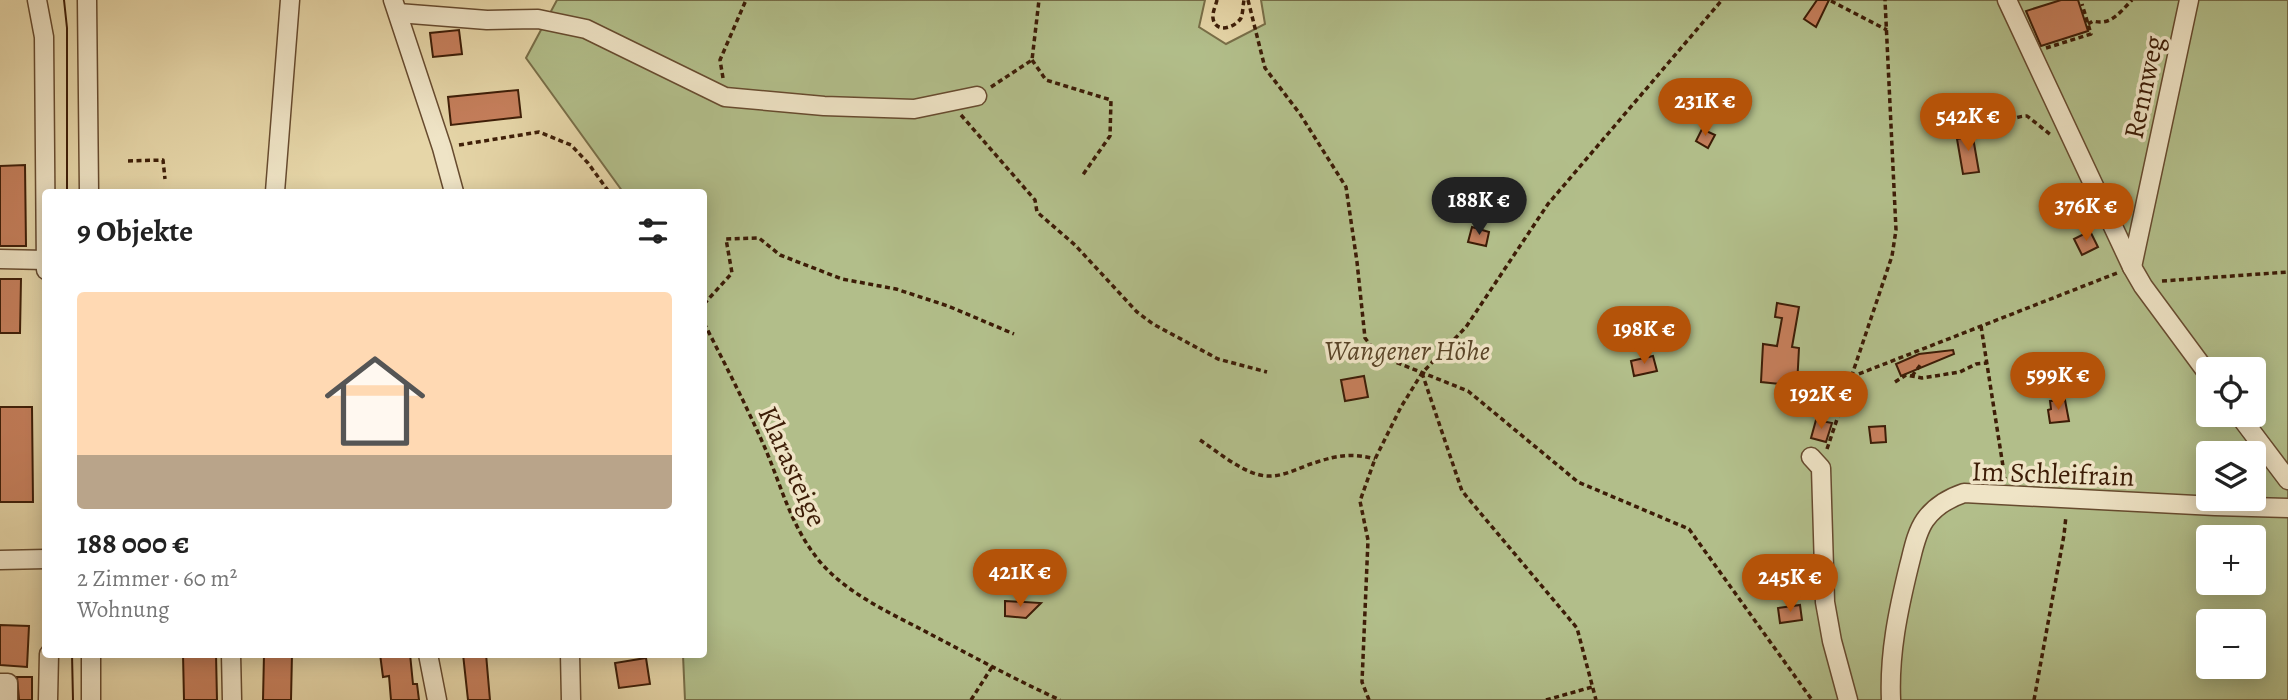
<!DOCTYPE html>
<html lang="de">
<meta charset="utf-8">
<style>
body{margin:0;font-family:Alegreya,serif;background:#f2f2f2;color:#222;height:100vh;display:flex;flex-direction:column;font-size:26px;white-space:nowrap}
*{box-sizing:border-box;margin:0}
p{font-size:23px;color:#767676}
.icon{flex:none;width:38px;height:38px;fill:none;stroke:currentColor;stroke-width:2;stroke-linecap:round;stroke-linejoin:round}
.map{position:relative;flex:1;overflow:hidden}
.drawer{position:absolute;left:42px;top:189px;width:665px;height:469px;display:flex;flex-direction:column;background:#fff;border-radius:7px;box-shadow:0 4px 18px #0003}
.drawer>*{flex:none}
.controls{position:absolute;left:2196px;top:357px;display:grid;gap:14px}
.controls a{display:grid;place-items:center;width:70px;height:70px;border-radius:7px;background:#fff;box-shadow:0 4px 18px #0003;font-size:35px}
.price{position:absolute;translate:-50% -60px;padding:0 16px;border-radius:24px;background:#b45309;color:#fff;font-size:23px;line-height:46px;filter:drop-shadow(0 2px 4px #0008)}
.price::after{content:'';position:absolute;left:50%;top:42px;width:21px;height:16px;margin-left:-10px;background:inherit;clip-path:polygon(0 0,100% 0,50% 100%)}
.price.current{background:#222;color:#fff}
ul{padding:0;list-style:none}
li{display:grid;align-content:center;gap:14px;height:371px;padding:0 35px}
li+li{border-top:2px solid #e0e0e0}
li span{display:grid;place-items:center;height:217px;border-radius:7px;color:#555}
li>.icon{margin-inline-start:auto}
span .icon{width:126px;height:126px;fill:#fffc;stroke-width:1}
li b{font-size:30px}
h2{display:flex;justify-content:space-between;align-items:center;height:84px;padding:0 35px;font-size:30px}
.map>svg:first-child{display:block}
.green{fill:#b2be8a;stroke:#786e48;stroke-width:2;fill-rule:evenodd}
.building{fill:#c67f5c;stroke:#3d1d07;stroke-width:2}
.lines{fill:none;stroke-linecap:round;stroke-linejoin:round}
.minor-casing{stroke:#674b2f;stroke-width:21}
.path{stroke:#3d1d07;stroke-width:3.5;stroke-dasharray:5 3.5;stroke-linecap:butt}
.minor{stroke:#efe4c6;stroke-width:18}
.tram{stroke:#3d1d07;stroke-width:2}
.labels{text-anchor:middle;stroke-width:7;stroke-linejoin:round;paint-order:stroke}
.street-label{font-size:28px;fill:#3d1d07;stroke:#efe4c6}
.park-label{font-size:28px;font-style:italic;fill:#5a4528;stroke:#efe4c6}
</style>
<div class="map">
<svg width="2288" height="700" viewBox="0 0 2288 700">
<rect width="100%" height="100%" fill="#e6d6a8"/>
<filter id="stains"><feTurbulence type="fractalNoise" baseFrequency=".00286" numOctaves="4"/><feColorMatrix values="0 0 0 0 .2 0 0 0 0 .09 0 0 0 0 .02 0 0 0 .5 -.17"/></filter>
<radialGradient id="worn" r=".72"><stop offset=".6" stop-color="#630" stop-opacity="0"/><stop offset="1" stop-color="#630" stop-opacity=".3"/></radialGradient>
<path class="green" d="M557,0H1205L1199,27L1226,44L1265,24L1261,0H2288V700H685L683,655L704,654V192H623L526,58ZM2208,369H2254V415H2208ZM2208,453H2254V499H2208ZM2208,537H2254V583H2208ZM2208,621H2254V667H2208Z"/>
<g class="building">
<path d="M1817,0H1829L1816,27L1804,19Z"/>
<path d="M2061,0H2078L2088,31L2041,46L2026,11Z"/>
<path d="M459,30L462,54L433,57L430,33Z"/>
<path d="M518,90L521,117L451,125L448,97Z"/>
<path d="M1971,126L1979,172L1963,174L1957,139L1962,138Z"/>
<path d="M1702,129L1715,135L1708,148L1696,141Z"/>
<path d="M25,165L26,246H0V166Z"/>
<path d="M1472,227L1489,232L1486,246L1468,242Z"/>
<path d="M2090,231L2098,247L2082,255L2074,239Z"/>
<path d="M0,279H21L20,333H0Z"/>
<path d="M1777,303L1799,307L1792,347L1799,348L1797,386L1761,382L1763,344L1777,346L1782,318L1775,317Z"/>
<path d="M1953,350L1954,354L1901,376L1896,364L1919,354Z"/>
<path d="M1653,356L1657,371L1634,376L1631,361Z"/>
<path d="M1364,376L1368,397L1345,401L1341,380Z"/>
<path d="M2065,400L2069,421L2050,423L2048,410L2051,409L2050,401Z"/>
<path d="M0,407H32L33,502H0Z"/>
<path d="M1816,420L1832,423L1826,442L1811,438Z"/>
<path d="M1885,426L1886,442L1871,443L1869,427Z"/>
<path d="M1005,601L1041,603L1026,618L1005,616Z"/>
<path d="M1800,605L1802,620L1780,623L1778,608Z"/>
<path d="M0,625L29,626L27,667L0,665Z"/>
<path d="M183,654H216L217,700H184Z"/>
<path d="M264,654H292L291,700H263Z"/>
<path d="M380,654H410L413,684H417L419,700H391L389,676L383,677Z"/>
<path d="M463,654H486L490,700H468Z"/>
<path d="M646,658L650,684L619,688L615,663Z"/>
<path d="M17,677H32V700H19Z"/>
</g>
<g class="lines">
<g class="minor-casing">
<g id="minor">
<path d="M37,0L44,37L46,270"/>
<path d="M87,0L89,192"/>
<path d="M393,0L442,148L454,192"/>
<path d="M2007,0L2132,267L2143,286L2208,374"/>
<path d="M398,13L487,20L538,19L586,29L725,97L824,106L914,109L977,96"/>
<path d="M275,192L290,0"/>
<path d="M0,259L45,260"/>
<path d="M2132,267L2189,0"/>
<path d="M2239,415L2288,480"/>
<path d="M1811,457L1821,468L1825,602L1832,641L1848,700"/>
<path d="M0,560L46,559"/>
<path d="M231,654L232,700"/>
<path d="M428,654L437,700"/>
<path d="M570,654L571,700"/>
<path d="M0,683H8V700"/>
<path d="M48,700L49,654"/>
<path d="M91,700V654"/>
<path d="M1891,700C1889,654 1898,611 1909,566C1913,551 1916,533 1925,520C1935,506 1949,498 1964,493L2215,506L2288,508"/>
</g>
</g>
<g class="path">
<path d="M1217,0C1216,5 1212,13 1213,18C1215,34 1235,28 1241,18C1243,13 1243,5 1244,0"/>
<path d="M1248,0L1265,68L1300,114L1346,187L1357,262L1365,338L1378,355L1468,391L1578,482L1689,529L1812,700"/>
<path d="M1831,1L1887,30"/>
<path d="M2088,24L2093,21C2111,26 2120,12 2132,0"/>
<path d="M2046,48L2091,34L2082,4"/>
<path d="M1032,60L1046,80L1111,100L1110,136L1082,176"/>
<path d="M723,78L720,60L746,0"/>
<path d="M991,87L1032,60L1039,0"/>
<path d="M961,115L1035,200L1037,212L1075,245L1137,312L1153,324L1218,359L1267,372"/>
<path d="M1985,128C2000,127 2012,116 2027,116L2051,135"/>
<path d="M459,145L539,132L571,145L588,163L609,192"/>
<path d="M128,161L163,160L165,179"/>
<path d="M2162,281L2288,272"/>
<path d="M704,304L732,273L726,239L759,238L780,255L842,279L896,289L948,306L1014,334"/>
<path d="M704,323C725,364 746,405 765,448C780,483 790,522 814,554C841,592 891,613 932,635C974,657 1016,680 1060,700"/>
<path d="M1981,326L2005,479"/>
<path d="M1422,373L1462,491L1577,628L1596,700"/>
<path d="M1912,376L1921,364"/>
<path d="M1851,377L2117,273"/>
<path d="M1895,382L1906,375L1922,378L1960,372L1976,364L1987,363"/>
<path d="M1200,440C1218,452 1239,470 1260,475C1280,480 1299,467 1317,462C1338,455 1354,453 1375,459"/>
<path d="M1827,449L1892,256L1896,230L1885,0"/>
<path d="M971,700L992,667"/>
<path d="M1369,700L1362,682L1368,540L1360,501L1375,459L1401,407L1422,373L1466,327L1548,204L1722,0"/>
<path d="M1546,700L1592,687"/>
<path d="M2034,700L2064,535L2066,516"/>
</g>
<use href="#minor" class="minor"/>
<g class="tram">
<path d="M64,0L67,28V192"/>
<path d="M72,654L73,700"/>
</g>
</g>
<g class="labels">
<g class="street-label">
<text transform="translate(2143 87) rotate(-78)" y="10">Rennweg</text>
<text transform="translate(793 466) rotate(66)" y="10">Klarasteige</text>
<text transform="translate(2053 473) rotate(2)" y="10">Im Schleifrain</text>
</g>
<g class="park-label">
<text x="1407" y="360">Wangener Höhe</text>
</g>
</g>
<rect width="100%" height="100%" filter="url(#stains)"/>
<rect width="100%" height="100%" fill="url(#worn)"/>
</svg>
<div class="controls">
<a><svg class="icon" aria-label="locate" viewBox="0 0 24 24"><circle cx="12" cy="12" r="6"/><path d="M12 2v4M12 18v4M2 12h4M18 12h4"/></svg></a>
<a><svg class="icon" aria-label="layers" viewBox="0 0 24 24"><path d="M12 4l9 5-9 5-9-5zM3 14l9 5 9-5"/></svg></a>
<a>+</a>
<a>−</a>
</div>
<b class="price" style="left:1705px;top:138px">231K €</b>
<b class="price" style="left:1968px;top:153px">542K €</b>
<b class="price current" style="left:1479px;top:237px">188K €</b>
<b class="price" style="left:2086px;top:243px">376K €</b>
<b class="price" style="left:1644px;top:366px">198K €</b>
<b class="price" style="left:2058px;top:412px">599K €</b>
<b class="price" style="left:1821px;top:431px">192K €</b>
<b class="price" style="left:1020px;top:609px">421K €</b>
<b class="price" style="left:1790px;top:614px">245K €</b>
<section class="drawer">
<h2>9 Objekte<svg class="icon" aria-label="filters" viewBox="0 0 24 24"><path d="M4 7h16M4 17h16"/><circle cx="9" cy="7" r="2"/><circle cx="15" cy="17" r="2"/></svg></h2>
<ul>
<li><span style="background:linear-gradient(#ffd9b3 75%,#b9a48a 0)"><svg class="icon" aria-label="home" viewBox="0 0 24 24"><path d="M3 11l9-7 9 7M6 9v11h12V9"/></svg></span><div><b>188 000 €</b><p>2 Zimmer · 60 m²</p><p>Wohnung</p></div></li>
</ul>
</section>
</div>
